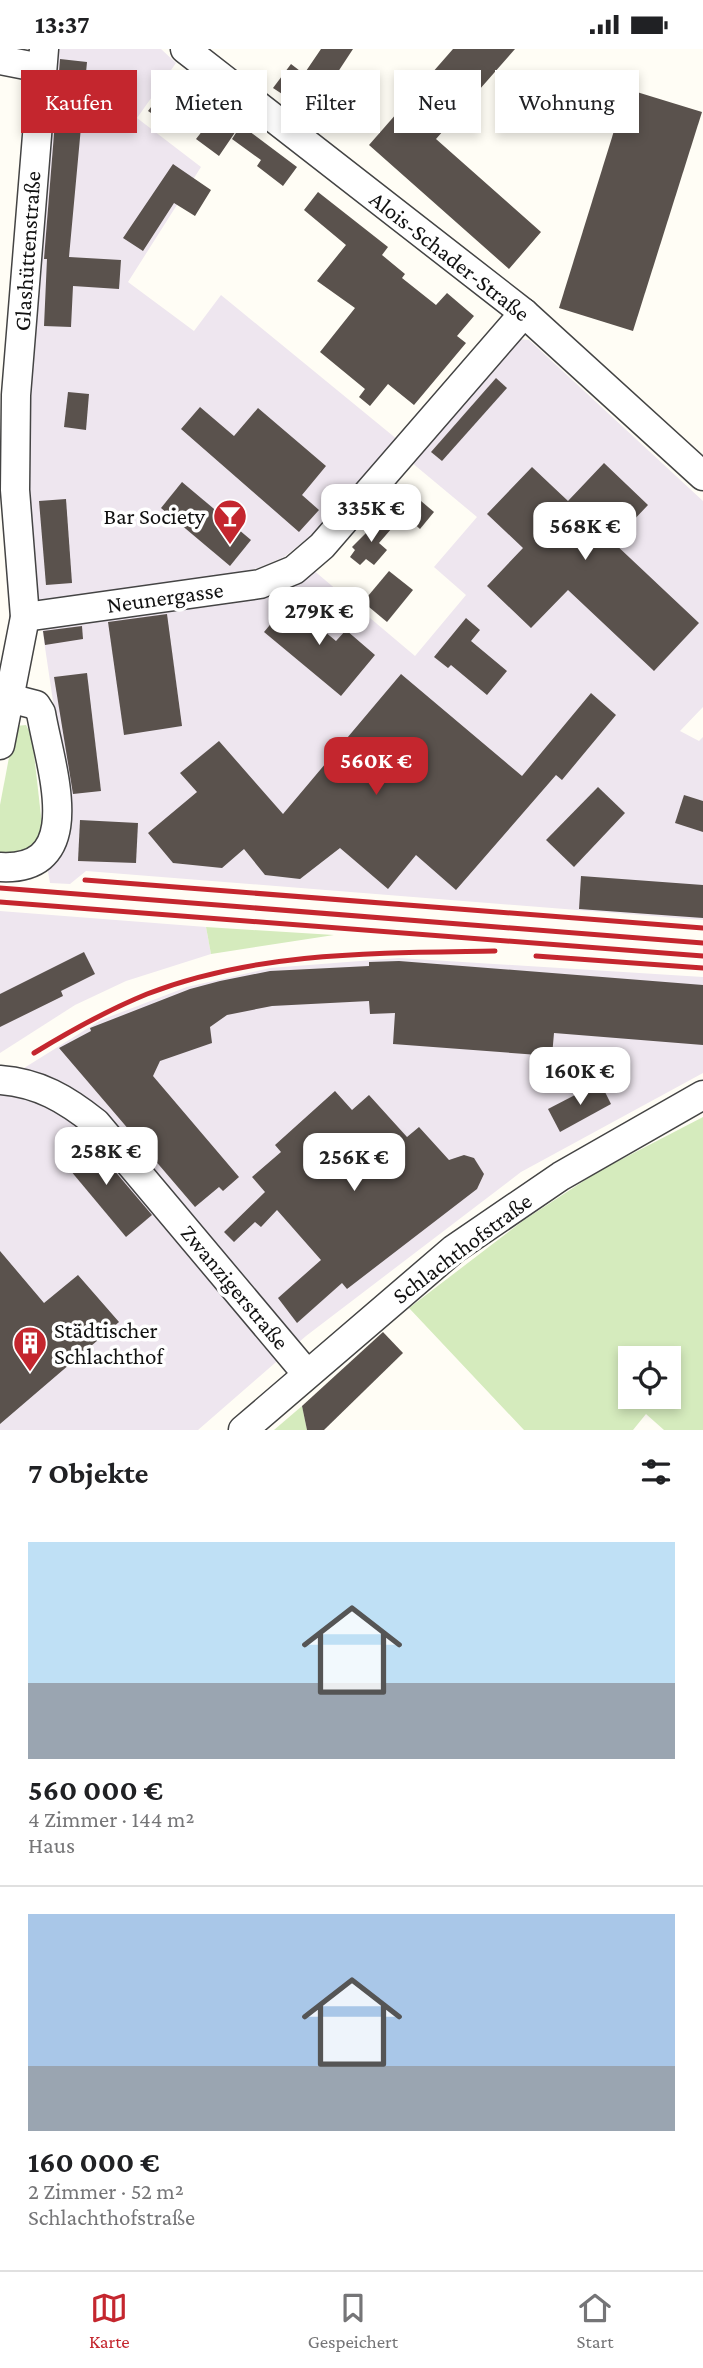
<!DOCTYPE html>
<html lang="de">
<meta charset="utf-8">
<style>
body{margin:0;font-family:"Crimson Pro",serif;background:#f6f6f6;color:#202124;height:100vh;display:flex;flex-direction:column;font-size:26px;white-space:nowrap}
*{box-sizing:border-box;margin:0}
p{font-size:23px;color:#757577}
.icon{flex:none;width:38px;height:38px;fill:none;stroke:currentColor;stroke-width:2;stroke-linecap:round;stroke-linejoin:round}
.map{position:relative;height:1381px;overflow:hidden}
.panel{display:flex;flex-direction:column;background:#fff;flex:1}
.panel>*{flex:none}
.top-card{position:absolute;left:21px;top:21px;width:662px;height:63px;display:flex;gap:14px}
.tools{position:absolute;left:618px;top:1297px;display:grid;gap:14px}
.tools a{display:grid;place-items:center;width:63px;height:63px;border-radius:0px;background:#fff;box-shadow:0 4px 10px #0003;font-size:35px}
.price{position:absolute;translate:-50% -60px;padding:0 16px;border-radius:14px;background:#fff;color:#222;font-size:23px;line-height:46px;filter:drop-shadow(0 2px 4px #0008)}
.price::after{content:'';position:absolute;left:50%;top:42px;width:21px;height:16px;margin-left:-10px;background:inherit;clip-path:polygon(0 0,100% 0,50% 100%)}
.price.active{background:#c4262e;color:#fff}
ul{padding:0;list-style:none}
li{display:grid;align-content:center;gap:14px;height:371px;padding:0 28px}
li+li{border-top:2px solid #e0e0e0}
li span{display:grid;place-items:center;height:217px;border-radius:0px;color:#555}
li>.icon{margin-inline-start:auto}
span .icon{width:126px;height:126px;fill:#fffc;stroke-width:1}
li b{font-size:30px}
h2{display:flex;justify-content:space-between;align-items:center;height:84px;padding:0 28px;font-size:30px}
.chip{padding:0 24px;border-radius:0px;background:#fff;box-shadow:0 4px 10px #0003;font-size:24px;line-height:63px}
.chip.active{background:#c4262e;color:#fff}
.status{display:flex;justify-content:space-between;align-items:center;height:49px;padding:0 35px;background:#fff;direction:ltr}
.status svg{height:19px;fill:currentColor}
.dock{display:flex;justify-content:space-around;align-items:center;height:98px;border-top:2px solid #e0e0e0;background:#fff;font-size:19px;color:#757577}
.dock a{display:grid;justify-items:center;gap:4px}
.dock .active{color:#c4262e}
.map>svg:first-child{display:block}
.industrial{fill:#eee6ef}
.green{fill:#d5ebbd;fill-rule:evenodd}
.building{fill:#5a524d}
.lines{fill:none;stroke-linecap:round;stroke-linejoin:round}
.minor-casing{stroke:#444;stroke-width:31}
.minor{stroke:#fff;stroke-width:28}
.rail{stroke:#c4262e;stroke-width:5}
.labels{text-anchor:middle;stroke-width:7;stroke-linejoin:round;paint-order:stroke}
.street-label{font-size:23px;fill:#111;stroke:#fff}
.poi-label{font-size:23px;fill:#111;stroke:#fff;text-anchor:end}
</style>
<div class="status"><b>13:37</b><svg viewBox="0 0 49 12"><path d="M0 12V9h3v3zM5 12V6h3v6zM10 12V3h3v9zM15 12V0h3v12zM26 1h20v11H26zM47 4h2v5h-2z"/></svg></div>
<div class="map">
<svg width="703" height="1381" viewBox="0 0 703 1381">
<rect width="100%" height="100%" fill="#fffdf5"/>
<g class="industrial">
<path d="M59,0H161L176,14L137,69L201,118L128,233L194,282L221,246L398,391L319,480L284,508L258,519L229,527L38,553L28,423L31,287Z"/>
<path d="M519,290L529,291L703,452V658L680,682L699,692L703,688V871L86,822L70,835L50,834L47,817L70,767L42,578L312,520L415,607L466,546L434,518L477,468L411,413Z"/>
<path d="M0,862L206,878L211,905L126,932L75,956L0,1004Z"/>
<path d="M399,909L703,928V1024L521,1123L306,1287L198,1381H0V1034L101,971L187,938L270,919Z"/>
</g>
<g class="green">
<path d="M26,676L32,687L43,785L28,802L0,806V756L14,682L16,677Z"/>
<path d="M206,878L334,886L211,905Z"/>
<path d="M703,1068V1381H664L646,1365L633,1381H524L409,1259L524,1171L599,1122ZM630,1309H668V1348H630Z"/>
<path d="M302,1357L307,1381H274Z"/>
</g>
<g class="building">
<path d="M321,0H353L311,64L273,39L291,15L304,25Z"/>
<path d="M453,0H515L436,90L541,183L509,220L369,96Z"/>
<path d="M60,10L87,13L69,208L121,211L119,240L73,237L71,278L44,277L47,210H44Z"/>
<path d="M627,40L702,63L633,282L559,259Z"/>
<path d="M192,41L218,60L214,65L236,82L219,107L196,90L203,81L177,62Z"/>
<path d="M160,46L174,56L163,72L148,62Z"/>
<path d="M241,76L297,118L283,137L257,117L261,111L232,90Z"/>
<path d="M173,115L211,141L195,167L174,154L143,202L123,189Z"/>
<path d="M318,143L388,198L382,206L405,225L402,229L436,256L447,244L474,267L457,287L466,294L414,356L388,335L370,357L359,348L365,340L320,303L355,259L317,232L346,196L304,161Z"/>
<path d="M496,329L507,339L442,412L431,403Z"/>
<path d="M68,343L89,345L86,381L64,378Z"/>
<path d="M200,358L234,387L258,359L326,417L302,446L319,461L299,483L181,380Z"/>
<path d="M604,414L648,456L613,493L699,574L654,622L568,541L531,579L487,537L523,499L487,465L532,418L568,452Z"/>
<path d="M182,433L251,491L230,517L161,459Z"/>
<path d="M408,441L434,463L420,480L394,457Z"/>
<path d="M66,450L72,534L46,536L39,452Z"/>
<path d="M381,469L392,479L379,494L387,501L374,516L366,510L360,516L350,508L355,501L352,498Z"/>
<path d="M389,522L413,541L387,573L363,553Z"/>
<path d="M299,541L310,550L300,562L336,592L346,581L375,606L341,647L264,583Z"/>
<path d="M167,565L182,677L124,686L108,573Z"/>
<path d="M466,569L480,581L471,592L507,622L487,646L451,616L448,619L434,608Z"/>
<path d="M82,577L83,590L45,596L43,582Z"/>
<path d="M87,624L101,742L73,745L54,628Z"/>
<path d="M401,625L522,727L591,644L616,666L562,731L556,726L456,841L416,806L388,840L340,799L300,830L265,826L244,800L222,819L173,814L148,784L197,743L180,724L219,692L283,765Z"/>
<path d="M598,738L625,764L574,818L546,791Z"/>
<path d="M684,746L703,752V783L675,774Z"/>
<path d="M80,771L138,774L136,814L78,812Z"/>
<path d="M581,827L703,836V869L579,860Z"/>
<path d="M84,903L95,925L61,942L63,947L0,978V945Z"/>
<path d="M399,912L703,936V996L554,984L552,1007L393,995L395,964L370,965L369,952L272,957L227,966L210,978L212,994L160,1012L153,1027L239,1128L223,1142L219,1138L195,1158L59,999L91,982L90,979L190,940L220,932L270,922L369,917V913Z"/>
<path d="M600,1033L611,1055L560,1083L548,1060Z"/>
<path d="M335,1042L352,1061L369,1046L407,1088L419,1078L449,1111L464,1106L474,1109L484,1125L477,1140L347,1240L342,1234L297,1274L278,1249L321,1211L277,1161L261,1178L255,1173L234,1193L224,1183L265,1143L252,1128L281,1103L275,1096Z"/>
<path d="M85,1087L152,1166L126,1188L60,1109Z"/>
<path d="M0,1202L44,1254L78,1226L119,1273L0,1375Z"/>
<path d="M383,1283L403,1304L324,1381H307L302,1357Z"/>
</g>
<g class="lines">
<g class="minor-casing">
<g id="minor">
<path d="M185,0L524,264L703,427"/>
<path d="M0,11L41,19"/>
<path d="M25,568L260,535L294,521L322,497L524,264"/>
<path d="M0,696L25,568L15,441L16,346L44,0"/>
<path d="M0,818C89,823 50,717 41,664L36,656L9,649"/>
<path d="M0,1031C39,1034 66,1050 96,1074L307,1325"/>
<path d="M243,1381L454,1200L561,1127L703,1046"/>
</g>
</g>
<use href="#minor" class="minor"/>
<g class="rail">
<path d="M85,831L703,879"/>
<path d="M0,839L703,894"/>
<path d="M0,853L703,907"/>
<path d="M536,907L703,919"/>
<path d="M34,1004C70,982 108,961 147,945C258,902 378,904 495,902"/>
</g>
</g>
<defs>
<g id="bar-pin" transform="scale(1.75)"><path d="M0 17L-7.5 6A9.5 9.5 0 1 1 7.5 6Z" fill="#c4262e" stroke="#fff"/><path d="M-6-5H6L.8 .8V4.5H3.5V6h-7V4.5H-.8V.8Z" fill="#fff"/></g>
<g id="building-pin" transform="scale(1.75)"><path d="M0 17L-7.5 6A9.5 9.5 0 1 1 7.5 6Z" fill="#c4262e" stroke="#fff"/><path d="M-4-6H4V6H1V3H-1V6H-4ZM-2.5-4.3h1.7v1.8h-1.7ZM.8-4.3h1.7v1.8H.8ZM-2.5-1h1.7V.8h-1.7ZM.8-1h1.7V.8H.8Z" fill="#fff"/></g>
</defs>
<g fill-rule="evenodd">
<use href="#bar-pin" x="230" y="467"/>
<use href="#building-pin" x="30" y="1294"/>
</g>
<g class="labels">
<g class="street-label">
<text transform="translate(27 202) rotate(-86)" y="8">Glashüttenstraße</text>
<text transform="translate(450 207) rotate(38)" y="8">Alois-Schader-Straße</text>
<text transform="translate(165 548) rotate(-8)" y="8">Neunergasse</text>
<text transform="translate(462 1199) rotate(-37)" y="8">Schlachthofstraße</text>
<text transform="translate(235 1238) rotate(50)" y="8">Zwanzigerstraße</text>
</g>
<g class="poi-label">
<text x="205" y="475">Bar Society</text>
<text x="54" y="1289" text-anchor="start">Städtischer<tspan x="54" dy="26">Schlachthof</tspan></text>
</g>
</g>
</svg>
<div class="tools">
<a><svg class="icon" aria-label="locate" viewBox="0 0 24 24"><circle cx="12" cy="12" r="6"/><path d="M12 2v4M12 18v4M2 12h4M18 12h4"/></svg></a>
</div>
<b class="price" style="left:371px;top:495px">335K €</b>
<b class="price" style="left:585px;top:513px">568K €</b>
<b class="price" style="left:319px;top:598px">279K €</b>
<b class="price active" style="left:376px;top:748px">560K €</b>
<b class="price" style="left:580px;top:1058px">160K €</b>
<b class="price" style="left:106px;top:1138px">258K €</b>
<b class="price" style="left:354px;top:1144px">256K €</b>
<div class="top-card">
<a class="chip active">Kaufen</a>
<a class="chip">Mieten</a>
<a class="chip">Filter</a>
<a class="chip">Neu</a>
<a class="chip">Wohnung</a>
</div>
</div>
<section class="panel">
<h2>7 Objekte<svg class="icon" aria-label="filters" viewBox="0 0 24 24"><path d="M4 7h16M4 17h16"/><circle cx="9" cy="7" r="2"/><circle cx="15" cy="17" r="2"/></svg></h2>
<ul>
<li><span style="background:linear-gradient(#bfe0f5 65%,#9aa5b1 0)"><svg class="icon" aria-label="home" viewBox="0 0 24 24"><path d="M3 11l9-7 9 7M6 9v11h12V9"/></svg></span><div><b>560 000 €</b><p>4 Zimmer · 144 m²</p><p>Haus</p></div></li>
<li><span style="background:linear-gradient(#a9c7e8 70%,#9aa5b1 0)"><svg class="icon" aria-label="home" viewBox="0 0 24 24"><path d="M3 11l9-7 9 7M6 9v11h12V9"/></svg></span><div><b>160 000 €</b><p>2 Zimmer · 52 m²</p><p>Schlachthofstraße</p></div></li>
</ul>
</section>
<nav class="dock">
<a class="active"><svg class="icon" aria-label="map" viewBox="0 0 24 24"><path d="M3 6l6-2 6 2 6-2v14l-6 2-6-2-6 2zM9 4v14M15 6v14"/></svg>Karte</a>
<a><svg class="icon" aria-label="saved" viewBox="0 0 24 24"><path d="M7 4h10v16l-5-4-5 4z"/></svg>Gespeichert</a>
<a><svg class="icon" aria-label="home" viewBox="0 0 24 24"><path d="M3 11l9-7 9 7M6 9v11h12V9"/></svg>Start</a>
</nav>
